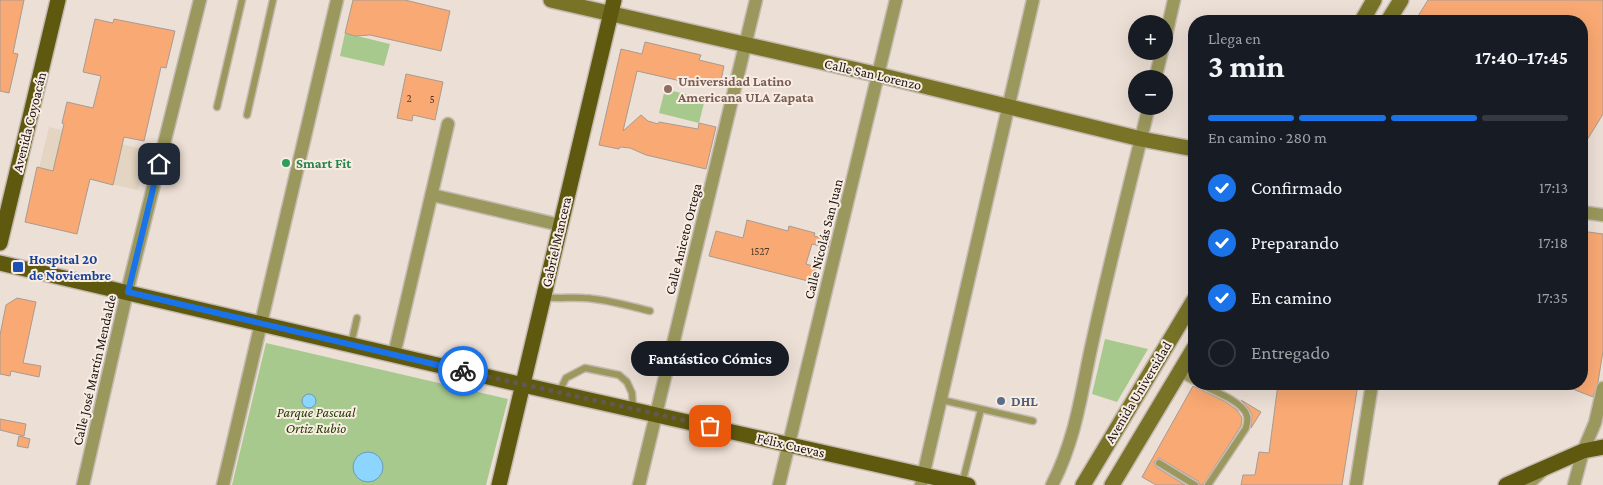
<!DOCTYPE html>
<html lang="es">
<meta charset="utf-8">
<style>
body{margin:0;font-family:"Crimson Pro",serif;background:#242831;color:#f1f3f6;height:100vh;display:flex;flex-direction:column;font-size:19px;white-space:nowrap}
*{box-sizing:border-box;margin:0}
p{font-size:16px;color:#9ea1a6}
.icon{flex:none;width:28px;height:28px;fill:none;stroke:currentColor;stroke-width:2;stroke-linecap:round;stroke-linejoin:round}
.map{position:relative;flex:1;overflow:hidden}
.drawer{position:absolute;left:1188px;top:15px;width:400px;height:375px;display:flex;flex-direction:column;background:#171b24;border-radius:20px;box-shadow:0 5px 20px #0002}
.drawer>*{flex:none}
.fabs{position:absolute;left:1128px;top:15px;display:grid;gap:10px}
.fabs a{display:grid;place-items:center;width:45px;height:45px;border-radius:50%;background:#171b24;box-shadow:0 5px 20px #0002;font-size:25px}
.pin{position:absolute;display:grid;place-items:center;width:42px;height:42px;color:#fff;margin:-21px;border-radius:10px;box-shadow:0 2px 8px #0006}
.courier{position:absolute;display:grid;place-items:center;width:50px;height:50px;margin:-25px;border:4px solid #1a73e8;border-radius:50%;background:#fff;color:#222;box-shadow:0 1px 6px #0007}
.bubble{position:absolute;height:35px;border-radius:18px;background:#171b24;box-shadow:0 5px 20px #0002;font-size:16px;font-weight:700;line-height:35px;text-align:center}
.head em{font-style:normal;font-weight:700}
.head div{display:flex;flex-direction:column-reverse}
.head{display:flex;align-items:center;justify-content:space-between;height:85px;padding:0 20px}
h1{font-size:32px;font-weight:700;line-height:38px}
.bar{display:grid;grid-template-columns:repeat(4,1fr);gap:8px 5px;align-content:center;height:60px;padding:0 20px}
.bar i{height:6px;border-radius:4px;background:#363941}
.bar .selected{background:#1a73e8}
.bar p{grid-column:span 4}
ol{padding:0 20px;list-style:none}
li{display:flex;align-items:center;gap:15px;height:55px}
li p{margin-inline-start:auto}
li .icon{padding:5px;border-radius:50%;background:#1a73e8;color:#fff;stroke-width:4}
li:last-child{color:#9ea1a6}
li i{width:28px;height:28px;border:2px solid #363941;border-radius:50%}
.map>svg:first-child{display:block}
</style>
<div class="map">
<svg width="1603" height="485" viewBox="0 0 1603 485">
<rect width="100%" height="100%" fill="#ecdfd5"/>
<path fill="#e4d5c2" d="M49,127l98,23 -9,40 -99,-22z"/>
<path fill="#a7c98e" d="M345,33l45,11 -6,22 -44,-10z
M665,89l40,10 -6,24 -40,-10z
M1105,339l43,10 -31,53 -25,-8z
M266,343l242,56 -22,86h-254z"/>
<path fill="#8bd5ff" stroke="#689ab7" d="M302 401a7 7 0 1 1 14 0a7 7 0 1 1-14 0Z
M353 467a15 15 0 1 1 30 0a15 15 0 1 1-30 0Z"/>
<path fill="#f9a973" stroke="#a89b93" d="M0,0h24l-11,53 5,1 -9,39 -9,-2z
M353,0h52l45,11 -9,40 -71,-16 -15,1 -10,-3z
M1428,0h175v114l-22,36v-129h-166z
M95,19l18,4 1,-4 61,12 -9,37 -5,-1 -17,74 -20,-4 -11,48 -23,-6 -13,55 -52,-12 12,-55 16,4 11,-47 -2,-1 5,-21 26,6 8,-32 -18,-4z
M645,42l56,13 -2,5 25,6 -4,19 -25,-6 -1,5 -57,-13 -14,60 18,-16 7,6 10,3 1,-2 39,7 1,-6 17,4 -10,42 -60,-14 -16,-7 -10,-1 -1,2 -20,-4 22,-96 21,5z
M406,74l37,8 -8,38 -22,-5 -1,6 -15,-3z
M747,220l41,11 1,-5 26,7 -1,3 16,4 -2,8 -16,-4 -6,20 10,3 -4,15 -103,-26 7,-25 27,7z
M1581,231l22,3v117l-5,31 -5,15 -33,-13h21z
M17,298l19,4 -13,61 18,3 -2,11 -28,-6 -1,5 -10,-2v-39l6,-30z
M1278,384h80l-16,101h-101l2,-10h12l4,-23 10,1z
M1193,386l31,15 13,9 5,8 -1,8 -38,59h-3l-2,-4 -39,-23 -5,4 2,5 29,18h-29l-14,-8z
M1241,400l20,12 -10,16 1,-14 -4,-6z
M0,419l26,5 -2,12 -24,-6z
M19,436l11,3 -2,9 -11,-2z"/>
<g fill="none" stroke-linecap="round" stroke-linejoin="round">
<defs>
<path id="lane" d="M217,107l25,-107
M247,115l26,-115
M545,297c13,2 26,0 39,1 22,1 45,8 66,13
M351,344l6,-26
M1180,374l14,7
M1199,384c13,6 45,18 48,32 1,4 0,8 -1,12l-38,57
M559,392l7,-14 19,-10 34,7 8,7 5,11 1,15
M942,400l91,21
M1159,463l36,22
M962,484l19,-75"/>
<path id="street" d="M1164,44l10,-44
M1155,79l7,-28
M432,195l128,30
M1581,212l22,3
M394,355l54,-231
M83,485l44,-193 73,-292
M223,485l114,-485
M639,485l117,-485
M779,485l117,-485
M921,485l112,-485
M1052,485c25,-49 29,-93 41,-146 17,-78 37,-155 56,-233
M1356,485l16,-101
M1527,485l15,-14
M1574,485l9,-34 12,-28 8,-35"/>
<path id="secondary" d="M551,0l328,75 262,64 53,10
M1362,21l12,-21
M1388,21l13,-21
M1083,485l111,-185
M1112,485l82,-137"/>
<path id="primary" d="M0,243l58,-243
M0,263l523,122 445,100
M499,485l115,-485
M1506,485l77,-34 20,-4"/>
</defs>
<use href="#lane" stroke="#c5bab1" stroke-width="9"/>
<use href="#street" stroke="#c5bab1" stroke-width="15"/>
<use href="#secondary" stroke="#c5bab1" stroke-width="18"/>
<use href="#primary" stroke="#c5bab1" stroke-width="18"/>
<use href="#lane" stroke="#9b985d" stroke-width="6"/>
<use href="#street" stroke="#9b985d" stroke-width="12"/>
<use href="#secondary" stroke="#787327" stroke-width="15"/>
<use href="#primary" stroke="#5e590e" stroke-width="15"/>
</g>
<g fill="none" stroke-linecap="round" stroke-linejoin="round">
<path stroke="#615a54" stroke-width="5" stroke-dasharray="0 9" d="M463,371l247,55"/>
<path stroke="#1a73e8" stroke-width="6" d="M159,164l-31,128 335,79"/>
</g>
<circle fill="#8d6e63" stroke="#f9ece3" stroke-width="2" cx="668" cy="89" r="5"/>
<circle fill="#2e9e5b" stroke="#f9ece3" stroke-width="2" cx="286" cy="163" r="5"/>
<rect fill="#1a4fb4" stroke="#f9ece3" stroke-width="2" x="12" y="261" width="12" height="12" rx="2.5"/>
<circle fill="#5c6f8a" stroke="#f9ece3" stroke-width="2" cx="1001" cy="401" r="5"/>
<g text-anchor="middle" stroke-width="4" stroke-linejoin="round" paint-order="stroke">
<g font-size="11" fill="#4f3827">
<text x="409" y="102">2</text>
<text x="432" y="103">5</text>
<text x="760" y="255">1527</text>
</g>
<g font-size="14" fill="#16120e" stroke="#f9ece3">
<text transform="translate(873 74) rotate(13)" y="5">Calle San Lorenzo</text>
<text transform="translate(29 122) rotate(-76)" y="5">Avenida Coyoacán</text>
<text transform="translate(683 239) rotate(-76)" y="5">Calle Aniceto Ortega</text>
<text transform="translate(823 239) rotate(-76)" y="5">Calle Nicolás San Juan</text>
<text transform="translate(556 242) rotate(-77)" y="5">Gabriel Mancera</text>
<text transform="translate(94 370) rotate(-77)" y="5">Calle José Martín Mendalde</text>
<text transform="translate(1138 392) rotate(-59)" y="5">Avenida Universidad</text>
<text transform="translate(791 445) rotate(13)" y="5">Félix Cuevas</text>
</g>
<g font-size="14" font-weight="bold" fill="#785e54" stroke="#f9ece3" text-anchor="start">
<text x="678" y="86">Universidad Latino<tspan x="678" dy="16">Americana ULA Zapata</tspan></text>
</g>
<g font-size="14" font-weight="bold" fill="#27864d" stroke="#f9ece3" text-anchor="start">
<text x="296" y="168">Smart Fit</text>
</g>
<g font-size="14" font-weight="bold" fill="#164399" stroke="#f9ece3" text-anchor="start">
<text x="29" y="264">Hospital 20<tspan x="29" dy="16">de Noviembre</tspan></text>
</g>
<g font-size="14" font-weight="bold" fill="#4e5e75" stroke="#f9ece3" text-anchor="start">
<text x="1011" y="406">DHL</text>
</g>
<g font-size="14" font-style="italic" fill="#223e02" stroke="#f9ece3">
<text x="316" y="417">Parque Pascual<tspan x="316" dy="16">Ortiz Rubio</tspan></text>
</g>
</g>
</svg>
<div class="fabs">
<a>+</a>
<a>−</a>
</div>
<div class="pin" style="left:710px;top:426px;background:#ea580c"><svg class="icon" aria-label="bag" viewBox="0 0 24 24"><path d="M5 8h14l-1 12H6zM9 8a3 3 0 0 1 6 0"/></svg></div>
<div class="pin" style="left:159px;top:164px;background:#1f2937"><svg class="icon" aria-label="home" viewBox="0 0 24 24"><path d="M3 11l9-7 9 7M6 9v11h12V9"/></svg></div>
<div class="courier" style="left:463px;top:371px"><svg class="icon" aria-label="bike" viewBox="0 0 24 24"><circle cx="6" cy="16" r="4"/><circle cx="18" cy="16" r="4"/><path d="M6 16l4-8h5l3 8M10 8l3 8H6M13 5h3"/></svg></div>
<div class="bubble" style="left:631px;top:341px;width:158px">Fantástico Cómics</div>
<section class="drawer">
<div class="head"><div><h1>3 min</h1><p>Llega en</p></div><em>17:40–17:45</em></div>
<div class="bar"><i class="selected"></i><i class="selected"></i><i class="selected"></i><i></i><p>En camino · 280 m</p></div>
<ol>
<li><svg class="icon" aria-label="check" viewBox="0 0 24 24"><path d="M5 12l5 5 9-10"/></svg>Confirmado<p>17:13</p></li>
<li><svg class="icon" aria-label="check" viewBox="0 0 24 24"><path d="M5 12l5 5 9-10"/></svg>Preparando<p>17:18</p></li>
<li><svg class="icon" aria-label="check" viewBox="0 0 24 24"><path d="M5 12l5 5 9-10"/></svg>En camino<p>17:35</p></li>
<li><i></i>Entregado</li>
</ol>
</section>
</div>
